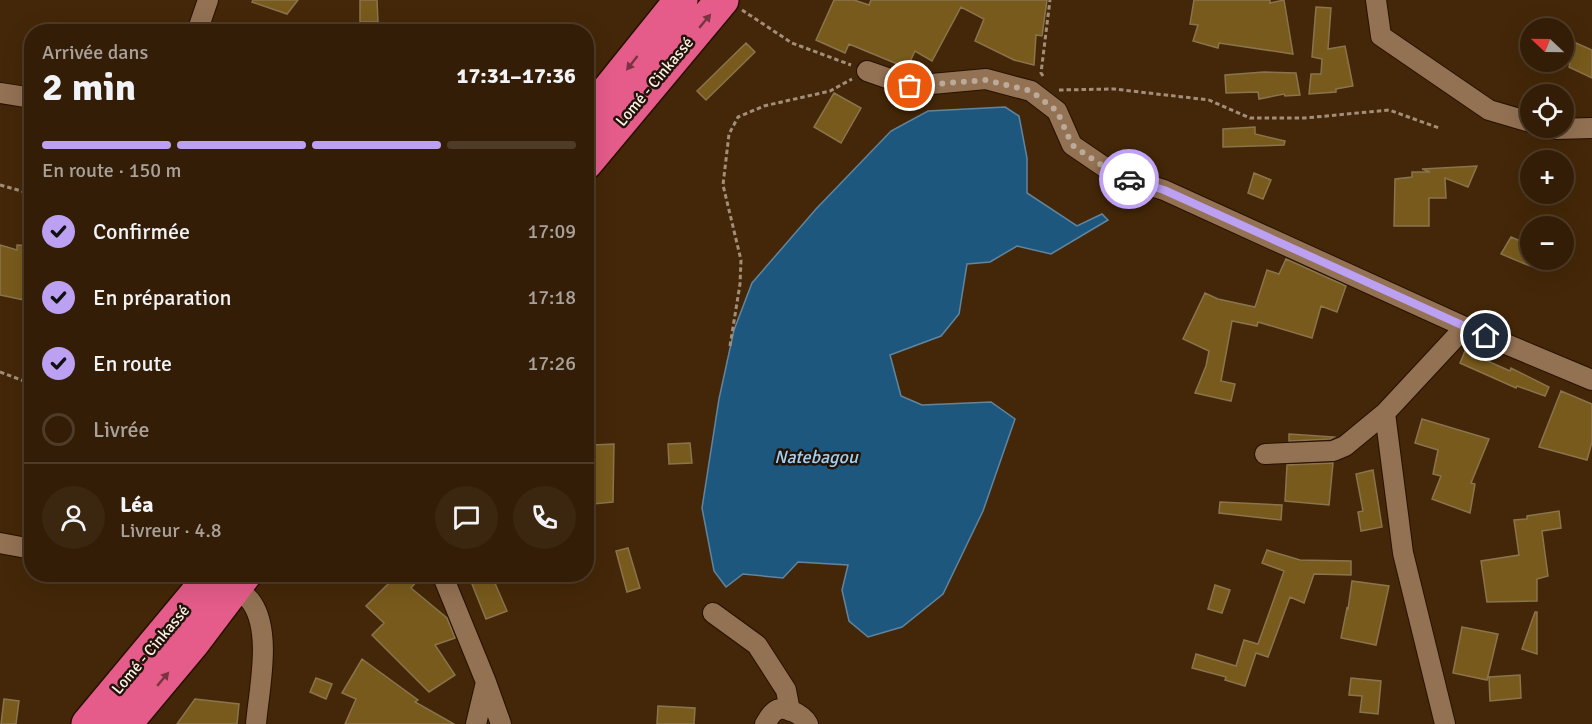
<!DOCTYPE html>
<html lang="fr">
<meta charset="utf-8">
<style>
body{margin:0;font-family:Signika,sans-serif;background:#3b2610;color:#f1f3f6;height:100vh;display:flex;flex-direction:column;font-size:22px;white-space:nowrap}
*{box-sizing:border-box;margin:0}
p{font-size:20px;color:#a9a29b}
.icon{flex:none;width:33px;height:33px;fill:none;stroke:currentColor;stroke-width:2;stroke-linecap:round;stroke-linejoin:round}
.map{position:relative;flex:1;overflow:hidden}
.details{position:absolute;left:24px;top:24px;width:570px;height:558px;display:flex;flex-direction:column;background:#331d06;border-radius:24px;box-shadow:0 6px 24px #0002,0 0 0 2px #4e3b28}
.details>*{flex:none}
.needle{width:39px;rotate:292deg}
.controls{position:absolute;left:1520px;top:18px;display:grid;gap:12px}
.controls a{display:grid;place-items:center;width:54px;height:54px;border-radius:50%;background:#331d06;box-shadow:0 6px 24px #0002,0 0 0 2px #4e3b28;font-size:30px}
.pin{position:absolute;display:grid;place-items:center;width:51px;height:51px;color:#fff;margin:-26px;border:3px solid #fff;border-radius:50%;box-shadow:0 2px 6px #0007}
.courier{position:absolute;display:grid;place-items:center;width:60px;height:60px;margin:-30px;border:4px solid #bca0f2;border-radius:50%;background:#fff;color:#222;box-shadow:0 2px 8px #0007}
.headline em{font-style:normal;font-weight:700}
.headline div{display:flex;flex-direction:column-reverse}
.headline{display:flex;align-items:center;justify-content:space-between;height:102px;padding:0 18px}
h1{font-size:39px;font-weight:700;line-height:45px}
.bar{display:grid;grid-template-columns:repeat(4,1fr);gap:9px 6px;align-content:center;height:72px;padding:0 18px}
.bar i{height:8px;border-radius:4px;background:#4e3b28}
.bar .active{background:#bca0f2}
.bar p{grid-column:span 4}
.line{display:flex;align-items:center;gap:15px;padding:0 18px;border-top:2px solid #4e3b28}
.line div{flex:1}
.round{display:grid;place-items:center;flex:none;width:63px;height:63px;border-radius:32px;background:#3b2610}
ol{padding:0 18px;list-style:none}
li{display:flex;align-items:center;gap:18px;height:66px}
li p{margin-inline-start:auto}
li .icon{padding:6px;border-radius:50%;background:#bca0f2;color:#111;stroke-width:4}
li:last-child{color:#a9a29b}
li i{width:33px;height:33px;border:3px solid #4e3b28;border-radius:50%}
.map>svg:first-child{display:block}
</style>
<div class="map">
<svg width="1592" height="724" viewBox="0 0 1592 724">
<rect width="100%" height="100%" fill="#442708"/>
<path fill="#1e577e" stroke="#61859e" stroke-width="1.5" d="M1005,107l14,9 8,42v35l50,33 25,-12 6,6 -57,34 -34,-8 -27,16 -23,2 -8,50 -18,22 -51,19 11,41 21,9 69,-3 24,17 -32,92 -40,83 -41,33 -34,10 -19,-16 -7,-31 6,-25 -50,-3 -15,16 -40,-4 -17,13 -12,-16 -12,-63 17,-109 15,-69 18,-47 64,-74 75,-78 37,-20z"/>
<path fill="#785a1c" stroke="#89744d" stroke-width="1.5" d="M253,0h45l-11,14 -35,-12z
M360,0h17l1,22h-18z
M834,0h20l15,5 2,-5h176l-5,36 -6,-1 -2,30 -20,-5 -39,-19 9,-22 -23,-12 -29,54 -17,-10 -8,17 -58,-24 -4,9 -29,-13z
M1194,0h76v3l14,-3 9,54 -74,-11 -1,5 -25,-7 5,-16 -8,-1z
M1316,7l15,1 -3,41 17,-3 8,40 -17,3v3l-27,2 2,-20h10l1,-15 -10,-2z
M1567,39l25,11v28l-23,-11 1,-3 -7,-2v-15z
M746,43l9,9 -49,48 -9,-9z
M1264,72l32,1 4,22 -15,1 -1,-2 -25,5 -1,-7 -32,1 -1,-18z
M834,93l27,15 -20,35 -27,-16z
M1255,127v7l30,7 -1,4 -61,2v-18z
M1477,166l-9,21 -23,-9 1,20h-17v28h-35l1,-47 17,-2v-5h18l-8,-3z
M1254,173l17,7 -8,19 -15,-6z
M1511,237l19,8v21l-29,-12z
M0,245l17,5v-5l15,1v42l-3,13 -29,-6z
M1286,259l60,27 -9,26 -16,-6 -9,32 -54,-16 -1,4 -25,-5 -11,60 14,3 -4,17 -36,-8 11,-27 3,-15 -26,-12 22,-46 13,6 37,8 12,-37 12,4z
M1465,351l45,20 1,-3 38,19 -4,9 -28,-10 -1,2 -56,-25z
M1561,391l31,13v38l-5,18 -48,-13z
M1422,419l67,20 -18,44 4,1 -5,29 -38,-14 9,-23 -8,-2 5,-24 -23,-7z
M1289,434l45,3 -4,2 -41,2z
M690,443l2,20 -23,1 -1,-20z
M614,444l-1,58 -20,2 -1,-59z
M1333,463l-4,42 -44,-4 2,-36z
M1373,470l9,57 -21,4 -3,-19 5,-1 -7,-37z
M1220,502l62,3 -1,15 -62,-7z
M1559,511l2,17 -19,3 6,45 -11,3v22l-50,1 -6,-41 38,-6 -5,-35 13,-1v-3z
M628,548l12,40 -13,4 -11,-41z
M1267,550l33,10 51,1v14l-37,-1 -10,29 -14,-6 -22,60 -12,-4 -11,33 -20,-6 1,-3 -34,-9 4,-14 40,12 8,-26 14,4 26,-73 -22,-8z
M377,574h46l-12,14 36,30 8,20 -20,7 20,30 -26,17 -57,-57 12,-12 -18,-17 22,-22z
M468,574h23l16,37 -21,8z
M1352,581l37,5 -13,59 -35,-7 6,-30 1,1z
M1215,585l15,5 -8,23 -14,-4z
M1535,612h2v42l-15,-5z
M1462,627l36,7 -11,46 -34,-7z
M362,659l56,41 -3,2 39,22h-109l11,-25 -14,-6z
M1520,675l1,23 -31,3 -1,-24z
M316,678l16,6 -6,15 -16,-7z
M1351,678l30,3 -3,33 -18,-2 2,-16 -13,-1z
M4,699l15,2 -3,23h-15z
M195,699l44,5 -2,20h-60z
M658,706l37,2 -1,16h-37z"/>
<g fill="none" stroke-linecap="round" stroke-linejoin="round">
<defs>
<path id="street" d="M1376,0l5,36 108,74 41,12
M197,32l11,-32
M867,71l43,15 76,-7 45,12 26,20 15,34 44,30 48,15 301,137 127,53
M0,93l32,5
M1550,128l6,1 36,-1
M1385,413l18,140 42,171
M1265,454l68,-3 12,-5 40,-33 80,-86
M0,543l32,6
M442,574l44,108 15,42
M235,586c5,5 13,11 17,17 20,30 7,86 4,121
M713,613l44,32 29,45 4,21
M476,724l10,-42
M765,724c3,-4 5,-9 9,-12 9,-9 29,3 34,12"/>
<path id="highway" d="M586,118l95,-118
M586,163l136,-163
M88,724l125,-150
M125,724l67,-80 53,-70"/>
</defs>
<use href="#street" stroke="#261100" stroke-width="22"/>
<use href="#highway" stroke="#261100" stroke-width="36"/>
<path stroke="#a38e7b" stroke-width="3" stroke-dasharray="4.5 3" stroke-linecap="butt" d="M742,10l50,33 59,22
M1043,76l-2,-3 9,-73
M1059,90l55,-1 95,11 41,18h55l84,-8 50,18
M0,185l32,9
M730,346l10,-62 1,-24 -18,-75 6,-51 9,-17 26,-11 66,-15 22,-12
M0,372l32,12"/>
<use href="#street" stroke="#937153" stroke-width="20"/>
<use href="#highway" stroke="#e55c8a" stroke-width="33"/>
</g>
<defs><path id="oneway-solid" d="M-6-.8H1V-3.2L6.5 0L1 3.2V.8H-6Z" transform="scale(1.5)"/></defs>
<g fill="#793442">
<use href="#oneway-solid" transform="translate(705 21) rotate(-50)"/>
<use href="#oneway-solid" transform="translate(632 63) rotate(128)"/>
<use href="#oneway-solid" transform="translate(163 679) rotate(-50)"/>
</g>
<g fill="none" stroke-linecap="round" stroke-linejoin="round">
<path stroke="#bcaa99" stroke-width="6" stroke-dasharray="0 10.8" d="M910,86l76,-6 45,11 26,20 15,34 44,30 13,4"/>
<path stroke="#bca0f2" stroke-width="8" d="M1129,179l35,11 322,146"/>
</g>
<g text-anchor="middle" stroke-width="5" stroke-linejoin="round" paint-order="stroke">
<g font-size="16" fill="#fcf0e7" stroke="#211308">
<text transform="translate(654 81) rotate(-50)" y="6">Lomé - Cinkassé</text>
<text transform="translate(150 649) rotate(-50)" y="6">Lomé - Cinkassé</text>
</g>
<g font-size="18" font-style="italic" fill="#a2d0f4" stroke="#211308">
<text x="816" y="463">Natebagou</text>
</g>
</g>
</svg>
<div class="controls">
<a><svg class="needle" viewBox="-14 -14 28 28"><path d="M0-13l5 13h-10z" fill="#e53935"/><path d="M0 13l5-13h-10z" fill="#a9a29b"/></svg></a>
<a><svg class="icon" aria-label="locate" viewBox="0 0 24 24"><circle cx="12" cy="12" r="6"/><path d="M12 2v4M12 18v4M2 12h4M18 12h4"/></svg></a>
<a>+</a>
<a>−</a>
</div>
<div class="pin" style="left:910px;top:86px;background:#ea580c"><svg class="icon" aria-label="bag" viewBox="0 0 24 24"><path d="M5 8h14l-1 12H6zM9 8a3 3 0 0 1 6 0"/></svg></div>
<div class="pin" style="left:1486px;top:336px;background:#1f2937"><svg class="icon" aria-label="home" viewBox="0 0 24 24"><path d="M3 11l9-7 9 7M6 9v11h12V9"/></svg></div>
<div class="courier" style="left:1129px;top:179px"><svg class="icon" aria-label="car" viewBox="0 0 24 24"><path d="M5 17H2v-5l4-1 3-4h7l3 4 3 1v5h-3M9 17h6M6 11h13"/><circle cx="7" cy="17" r="2"/><circle cx="17" cy="17" r="2"/></svg></div>
<section class="details">
<div class="headline"><div><h1>2 min</h1><p>Arrivée dans</p></div><em>17:31–17:36</em></div>
<div class="bar"><i class="active"></i><i class="active"></i><i class="active"></i><i></i><p>En route · 150 m</p></div>
<ol>
<li><svg class="icon" aria-label="check" viewBox="0 0 24 24"><path d="M5 12l5 5 9-10"/></svg>Confirmée<p>17:09</p></li>
<li><svg class="icon" aria-label="check" viewBox="0 0 24 24"><path d="M5 12l5 5 9-10"/></svg>En préparation<p>17:18</p></li>
<li><svg class="icon" aria-label="check" viewBox="0 0 24 24"><path d="M5 12l5 5 9-10"/></svg>En route<p>17:26</p></li>
<li><i></i>Livrée</li>
</ol>
<div class="line" style="height:108px"><a class="round"><svg class="icon" aria-label="person" viewBox="0 0 24 24"><circle cx="12" cy="8" r="4"/><path d="M4 21q1-7 8-7t8 7"/></svg></a><div><b>Léa</b><p>Livreur · 4.8</p></div><a class="round"><svg class="icon" aria-label="chat" viewBox="0 0 24 24"><path d="M4 5h16v11H9l-5 4z"/></svg></a><a class="round"><svg class="icon" aria-label="phone" viewBox="0 0 24 24"><path d="M5 4h4l2 5-3 2q2 4 5 5l2-3 5 2v4C11 20 4 13 5 4z"/></svg></a></div>
</section>
</div>
